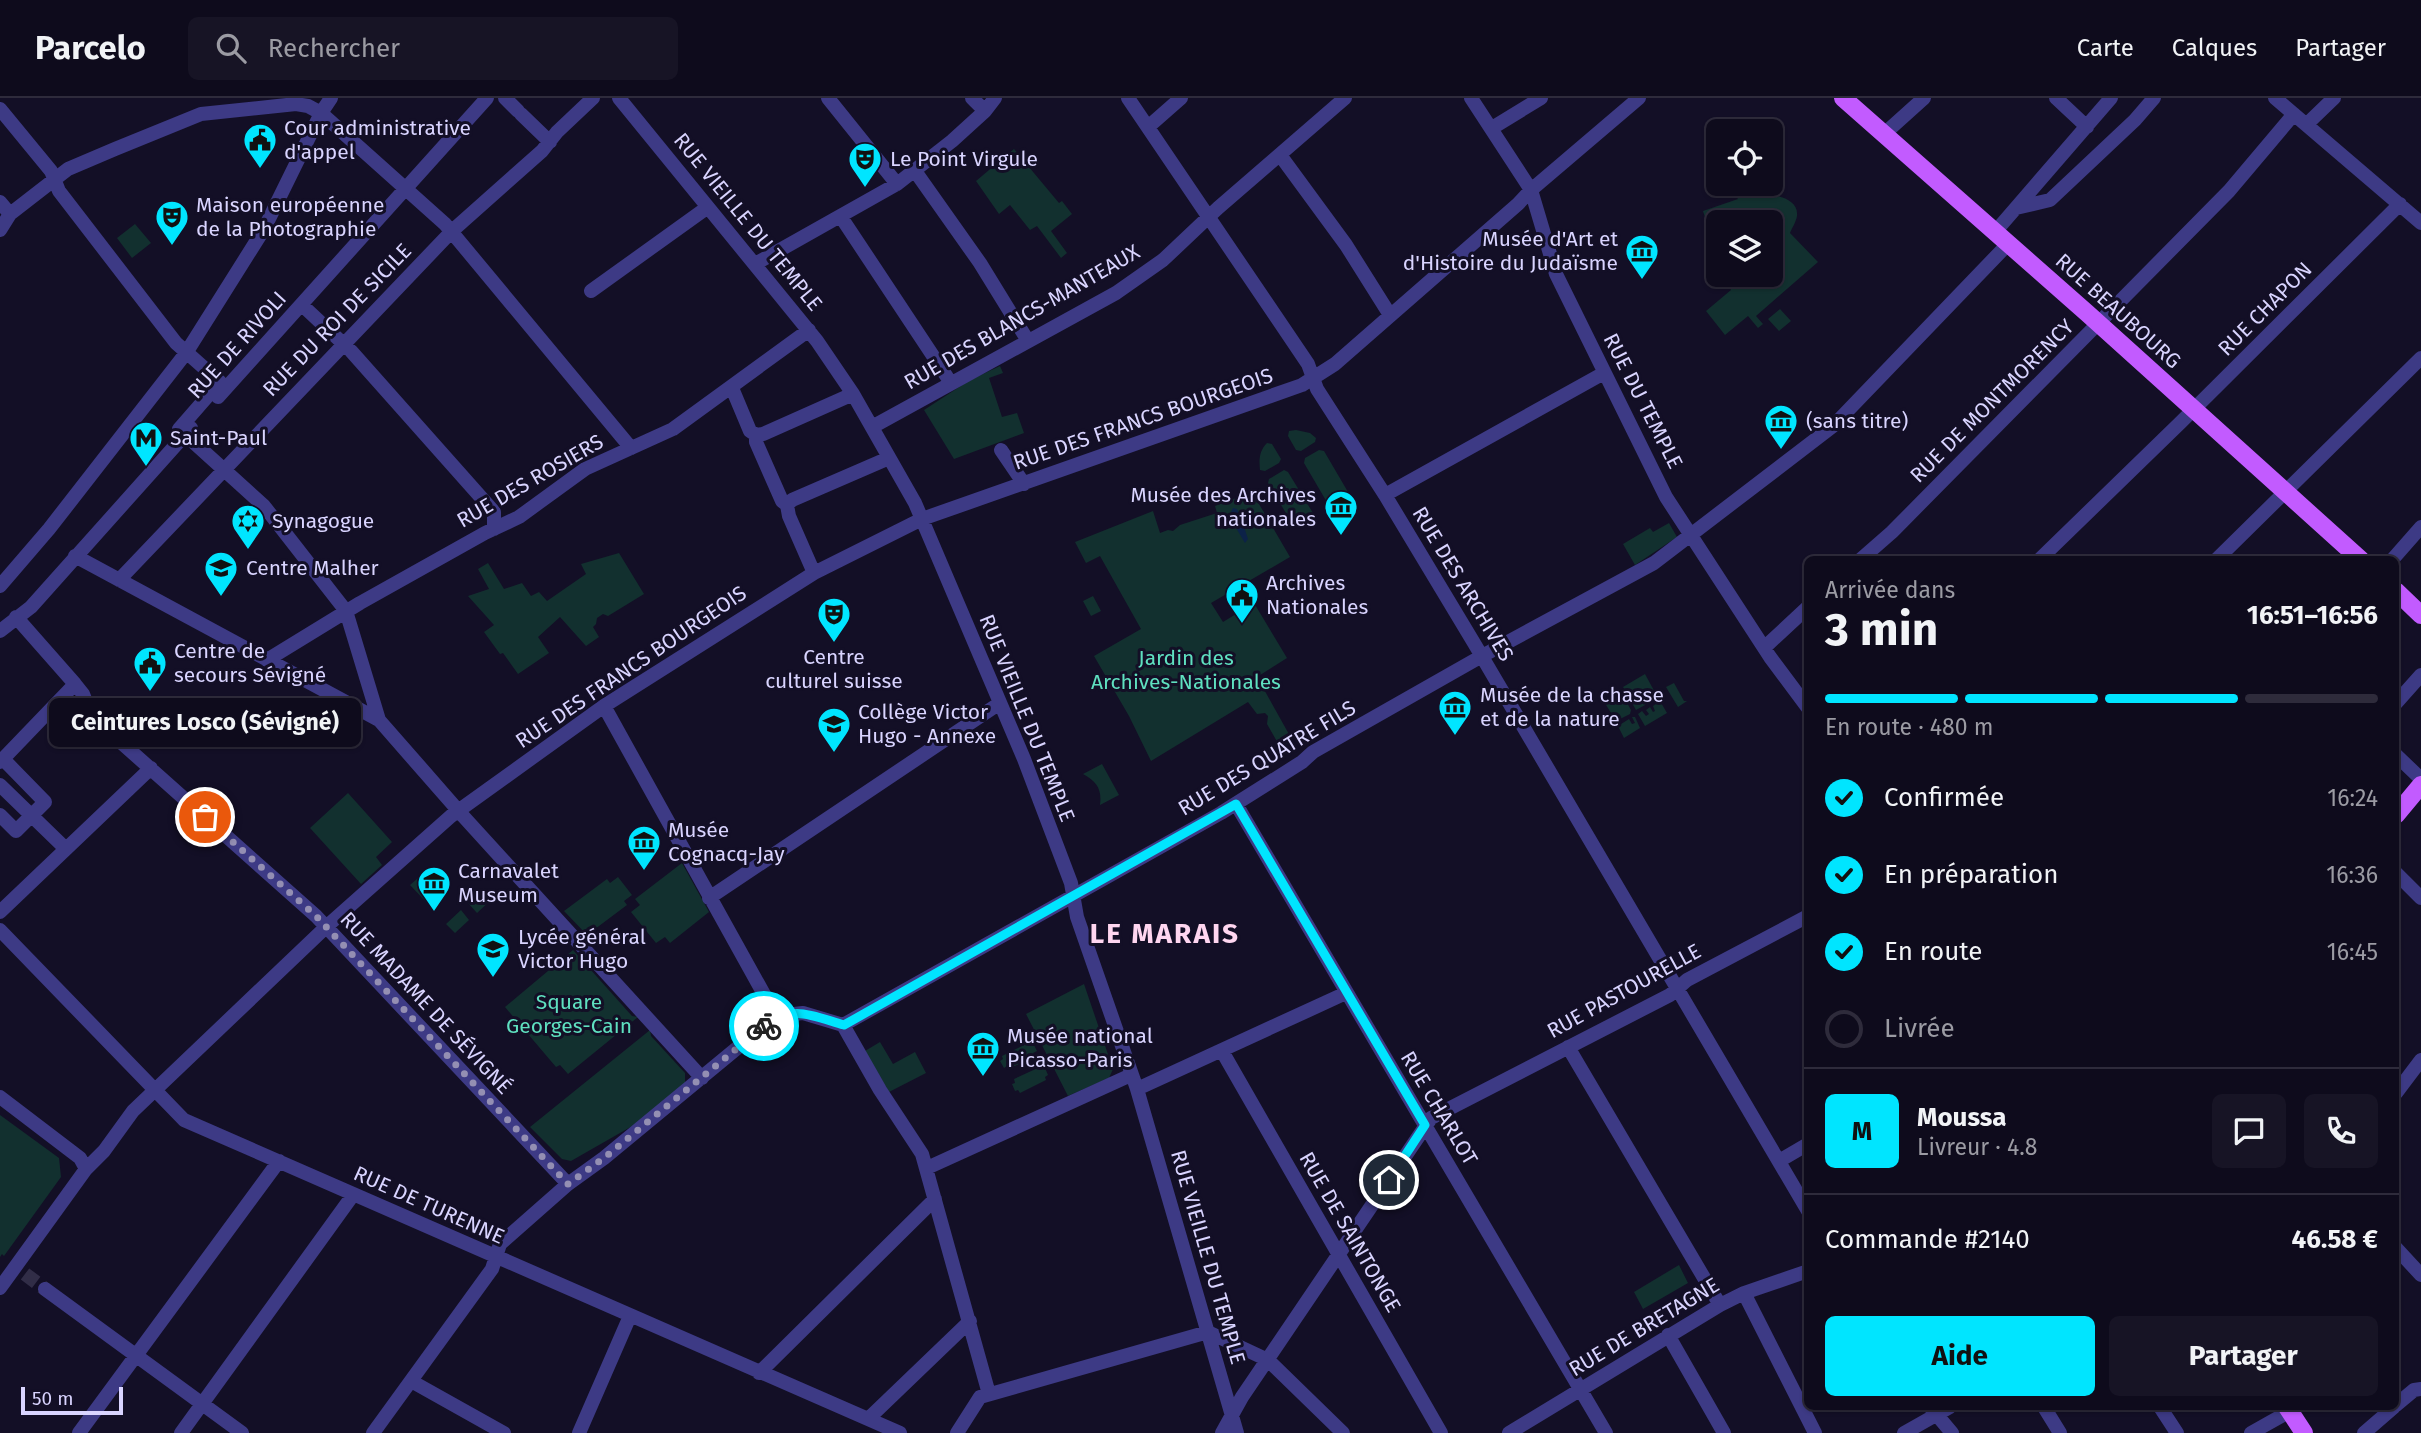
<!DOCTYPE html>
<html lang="fr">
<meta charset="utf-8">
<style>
body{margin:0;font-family:"Fira Sans",sans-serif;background:#171425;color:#f1f3f6;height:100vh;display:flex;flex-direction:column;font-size:26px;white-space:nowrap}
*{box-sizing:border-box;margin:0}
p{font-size:23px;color:#9b9ba3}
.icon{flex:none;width:38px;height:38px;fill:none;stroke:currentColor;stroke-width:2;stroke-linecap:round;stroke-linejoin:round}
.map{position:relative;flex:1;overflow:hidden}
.drawer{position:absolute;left:1804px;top:458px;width:595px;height:854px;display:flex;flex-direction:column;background:#0e0b1c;border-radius:10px;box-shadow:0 2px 5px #0004,0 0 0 2px #2e2b3b}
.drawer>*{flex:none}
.fabs{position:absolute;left:1706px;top:21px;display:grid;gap:14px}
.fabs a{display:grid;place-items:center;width:77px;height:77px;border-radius:10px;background:#0e0b1c;box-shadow:0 2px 5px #0004,0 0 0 2px #2e2b3b;font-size:35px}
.scale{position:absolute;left:21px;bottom:18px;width:102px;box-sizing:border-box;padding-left:7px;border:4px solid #d9d4ff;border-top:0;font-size:19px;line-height:24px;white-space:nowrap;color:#d9d4ff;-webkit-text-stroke:5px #130f26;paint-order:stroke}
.pin{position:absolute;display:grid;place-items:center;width:60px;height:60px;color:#fff;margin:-30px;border:4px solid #fff;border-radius:50%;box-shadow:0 2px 7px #0007}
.courier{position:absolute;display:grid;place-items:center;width:70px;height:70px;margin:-35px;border:5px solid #00e5ff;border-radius:50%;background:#fff;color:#222;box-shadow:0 2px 9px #0007}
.bubble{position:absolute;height:49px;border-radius:10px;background:#0e0b1c;box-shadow:0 2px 5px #0004,0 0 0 2px #2e2b3b;font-size:23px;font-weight:700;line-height:49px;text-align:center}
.overview em{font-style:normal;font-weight:700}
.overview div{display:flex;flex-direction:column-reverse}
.overview{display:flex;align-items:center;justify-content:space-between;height:119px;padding:0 21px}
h1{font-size:46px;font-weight:700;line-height:52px}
.bar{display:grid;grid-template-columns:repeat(4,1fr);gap:10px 7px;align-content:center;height:84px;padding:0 21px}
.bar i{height:9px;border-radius:5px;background:#2e2b3b}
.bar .active{background:#00e5ff}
.bar p{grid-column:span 4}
.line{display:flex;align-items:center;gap:18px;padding:0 21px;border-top:2px solid #2e2b3b}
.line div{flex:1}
.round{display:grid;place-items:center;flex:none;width:74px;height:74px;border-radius:10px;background:#171425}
ol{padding:0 21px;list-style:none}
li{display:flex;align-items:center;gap:21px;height:77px}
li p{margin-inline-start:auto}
li .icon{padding:7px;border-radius:50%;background:#00e5ff;color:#111;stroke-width:4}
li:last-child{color:#9b9ba3}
li i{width:38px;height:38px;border:4px solid #2e2b3b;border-radius:50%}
.cta{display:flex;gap:14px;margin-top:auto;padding:14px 21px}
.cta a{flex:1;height:80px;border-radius:10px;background:#00e5ff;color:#111;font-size:28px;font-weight:700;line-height:80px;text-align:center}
.cta a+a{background:#171425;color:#f1f3f6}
header{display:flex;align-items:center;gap:42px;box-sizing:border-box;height:98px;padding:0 35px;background:#0e0b1c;border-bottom:2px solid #2e2b3b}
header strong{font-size:33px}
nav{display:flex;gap:38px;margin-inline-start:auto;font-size:24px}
.search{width:490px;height:63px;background:#171425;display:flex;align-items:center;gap:18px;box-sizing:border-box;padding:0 24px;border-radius:10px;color:#9b9ba3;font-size:26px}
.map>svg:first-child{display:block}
</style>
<header>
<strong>Parcelo</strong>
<div class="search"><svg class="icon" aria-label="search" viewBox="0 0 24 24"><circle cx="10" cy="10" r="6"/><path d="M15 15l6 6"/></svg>Rechercher</div>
<nav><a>Carte</a><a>Calques</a><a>Partager</a></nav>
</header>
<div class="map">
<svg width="2421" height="1335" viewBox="0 0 2421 1335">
<rect width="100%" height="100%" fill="#130f26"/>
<path fill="#12302f" d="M1014,51l45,54 3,-2 10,13 -21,17 16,22 -6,5 -24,-32 -7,4 -20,-25 -11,9 -23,-33z
M1771,79l5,8 -17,7c13,3 40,5 38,24 -1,6 -5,12 -7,17l28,29 -62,54 7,8 -5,4 -10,-12 -23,19 -19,-24 25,-21 -7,-15h47v-53h-53v37l-15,-48 35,-12 -11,-15h44z
M135,126l16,19 -19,15 -15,-20z
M1780,211l11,12 -12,10 -11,-12z
M1000,268l3,7 -14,5 13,39 15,-4 7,20 -70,26 -30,-49 46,-30z
M1296,332l14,3 6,5 -1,4 -14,9 -5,-1 -8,-14 1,-5z
M1267,345l5,1 9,15 -2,4 -14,8 -5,-1c-1,-10 -1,-19 7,-27z
M1319,352l5,1 24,41 -1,5 -14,8 -5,-1 -24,-41 1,-5z
M1284,372l4,2 25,41 -1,4 -15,9 -4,-1 -25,-42 1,-4z
M1252,394l38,65 -79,46 12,19 31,-19 33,55 -30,19 38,68 -12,7 -16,-28 1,-8 -3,-3 -8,1 -9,-12 -97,59 -22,-45 -35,-60 47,-27 -41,-73 -14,7 -11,-21 78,-31 7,22 8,-3 5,1 7,-6 37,-12 -2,-7z
M1669,425l8,14 -42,28 -12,-21 27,-16 3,4z
M619,455l25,41 -36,22 -5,-2 -6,4 -1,6 -3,3 6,10 -13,9 -26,-29 -22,20 11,16 -31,21 -15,-21 -3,1 -16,-22 10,-7 -26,-29 21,-7 -11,-20 10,-6 16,26 18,-6 9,13 8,-4 8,9 39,-27 -5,-10z
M1093,498l8,15 -10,5 -8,-15z
M1645,576l13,24 -22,12 -13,-23z
M1674,585l10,18h3l-9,6 -12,-20z
M1616,594h5l10,18 -1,4 -14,7 -13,-21z
M1660,603l7,12 -22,13 -7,-12 4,-3 4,5 3,-2 -3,-4 4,-3 3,5 2,-1 -2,-5z
M1632,619h3l5,11 -16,10 -6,-12 11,-7 3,5 3,-1z
M1102,666l17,31 -19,10c2,-16 -3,-23 -17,-31z
M348,695l44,49 -16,15 6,8 -21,19 -51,-56z
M682,765l27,49 -39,31 -5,-6 -9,6 -25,-31 9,-7 -5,-6z
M425,774l7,11 11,8 -14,14 -19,-20z
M618,779l14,18 -8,6 3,4 -40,30 -23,-24 43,-32 3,4z
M483,791l9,10 -15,14 -9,-10z
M461,812l8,10 -14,13 -9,-9z
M573,852l59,66 6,1 -70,57 -8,-9 -4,2 -51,-60z
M1084,886l29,85 -4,9 -41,18 -42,-82z
M650,932l1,6 34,37v11l-51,41 -63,36 -9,-2 -32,-32z
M880,944l13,22 22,-12 11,21 -37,19 -24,-41z
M1028,945l2,3 4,-1 3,6 -4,2 2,4 -27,12 -1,-3 -3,2 -4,-7 3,-2 -1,-3z
M1040,969l1,3 4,-2 3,7 -3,2 1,3 -26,13 -2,-3 -3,1 -3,-7 3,-1 -1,-4z
M0,1017l59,43 2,19 -57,79 -2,-2 -2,3z
M1679,1167l9,18 -45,26 -9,-17z"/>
<path fill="#0c2248" d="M1233,410l4,1c4,7 8,21 11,30l-3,4 -16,-27z"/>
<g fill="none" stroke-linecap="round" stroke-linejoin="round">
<path stroke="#312d47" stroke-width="14" stroke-dasharray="14 7" stroke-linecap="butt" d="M25,1176l20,15"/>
<path stroke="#3d3a85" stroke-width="14" d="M505,0l13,13
M619,0l198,243 36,53 62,109 109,256 47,124 6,34 60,172 100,344
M828,0l69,86
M972,0l13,13
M1128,0l180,266 9,25 68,106 89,148 334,568
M1471,0l60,92 25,84 110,223 104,160 38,51
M2056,0l31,29
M2275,0l146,125
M0,11l51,62 8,20 117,152 44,39 -41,47 85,77 82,105 33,109 84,96 239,262
M521,16l29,28
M2307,26l27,-26
M1148,29l33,-29
M1492,30l49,-30
M1884,36l40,-36
M1280,57l66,90 44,70
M915,73l65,92 48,78
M0,104l10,12
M2016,110l34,-8 85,-80 19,-22
M841,119l110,166
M0,132l10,-16 58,-45 47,-20 86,-35 95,-10 12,2 13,7 124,111 186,224
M1995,134l116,-134
M755,166l142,-80 55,-43 33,-30 10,-13
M591,193l117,-84
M302,207l49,46 143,161v17
M732,290l18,43 6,4
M218,299l269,-299
M872,329l244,-134 47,-33 55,-52 127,-110
M756,337v7l26,59 5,4 2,11 25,57
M756,337l7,-1 90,-40
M1001,352l23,34
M1385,397l219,-122
M787,407l5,-5 97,-42
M75,458l304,164
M1860,462l32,-28 337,-341 65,-77
M2039,462l142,-138 219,-218
M2216,462l205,-202
M2392,462l29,-33
M119,482l333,-349 90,-80 15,-19 36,-34
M0,488l49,-57 137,-176 78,-124 57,-116 10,-15
M16,519l59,67 8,10 6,15 26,28 201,179 252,268
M0,533l31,-24 160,-179
M1765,549l43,-40
M267,562l93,-57 125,-70 34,-16 66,-48 88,-40 136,-99
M2396,605l25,-28
M604,608l172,310
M2396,657l25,24
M0,664l75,-78
M0,687l66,64
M1236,706l370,629
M0,717l16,16 29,-29 -38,-39
M2396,775l25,25
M709,800l291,-195
M0,814l151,-144
M0,832l184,190 716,313
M843,927l378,-212 81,-51 11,-10 169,-96 172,-93 179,-137 175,-182
M843,927l37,65 42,64 67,240
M1568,949l152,258
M1222,953l219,382
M1137,991l209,-96
M2396,995l25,-33
M0,999l80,61 6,11
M1779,1063l29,-17
M927,1070l204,-93
M2396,1150l25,27
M0,1190l86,-119 18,-18 29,-40 193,-184 125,-111 153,-110 210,-133 108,-54 380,-134 33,-21 183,-160 13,-14 108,-92
M45,1191l197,144
M1744,1195l71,140
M1668,1237l56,98
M759,1275l176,-174
M411,1283l93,52
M2396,1307l18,-15 7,-1
M2044,1309l16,26
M2160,1309l17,26
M1931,1310l21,25
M868,1321l102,-98
M79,1335l200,-272
M181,1335l172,-238
M373,1335l119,-164 8,-25 68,-60 36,-26 172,-142 27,-3 40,12
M579,1335l51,-117
M957,1335l23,-36 228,-65 60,28 75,73
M1222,1335l20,-36 189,-279 239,-123 17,-15 121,-64
M1509,1335l211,-128 24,-12 64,-22
M1904,1335l46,-26
M2251,1335l39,-22
M2364,1335l30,-26"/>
<path stroke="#c25bff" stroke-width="18" d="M1843,0l244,215 274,247
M2396,493l25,24
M2396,717l25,-30
M2287,1309l17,26"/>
</g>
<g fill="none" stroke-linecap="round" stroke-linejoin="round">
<path stroke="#948fb3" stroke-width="7" stroke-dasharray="0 12.6" d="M205,719l111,99 252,268 36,-26 160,-132"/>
<path stroke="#00e5ff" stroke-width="9" d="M764,928c27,-22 49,-10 80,-1l392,-221 189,321 -36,55"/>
</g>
<defs>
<symbol id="civic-pin" viewBox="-11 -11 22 30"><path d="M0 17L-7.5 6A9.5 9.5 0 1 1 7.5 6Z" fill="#00e5ff" stroke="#130f26"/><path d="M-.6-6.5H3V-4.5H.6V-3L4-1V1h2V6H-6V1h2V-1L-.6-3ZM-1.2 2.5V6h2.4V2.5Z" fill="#111"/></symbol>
<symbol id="theatre-pin" viewBox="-11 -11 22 30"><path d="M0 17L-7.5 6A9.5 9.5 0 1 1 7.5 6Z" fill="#00e5ff" stroke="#130f26"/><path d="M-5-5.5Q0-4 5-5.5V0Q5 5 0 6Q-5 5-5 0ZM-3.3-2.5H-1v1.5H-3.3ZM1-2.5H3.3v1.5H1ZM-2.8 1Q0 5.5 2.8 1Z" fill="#111"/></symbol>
<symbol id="museum-pin" viewBox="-11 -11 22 30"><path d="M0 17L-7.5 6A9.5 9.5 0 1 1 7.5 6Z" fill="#00e5ff" stroke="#130f26"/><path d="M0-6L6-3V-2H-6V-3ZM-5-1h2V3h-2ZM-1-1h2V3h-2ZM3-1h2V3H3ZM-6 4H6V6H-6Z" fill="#111"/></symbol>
<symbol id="metro-pin" viewBox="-11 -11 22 30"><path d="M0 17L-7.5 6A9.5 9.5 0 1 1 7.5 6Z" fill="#00e5ff" stroke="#130f26"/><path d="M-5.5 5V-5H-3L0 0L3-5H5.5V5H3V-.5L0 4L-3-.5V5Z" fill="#111"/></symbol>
<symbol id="synagogue-pin" viewBox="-11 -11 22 30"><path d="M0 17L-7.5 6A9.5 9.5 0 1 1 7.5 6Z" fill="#00e5ff" stroke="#130f26"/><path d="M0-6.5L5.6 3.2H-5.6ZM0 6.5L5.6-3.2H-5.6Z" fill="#111"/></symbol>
<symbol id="university-pin" viewBox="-11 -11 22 30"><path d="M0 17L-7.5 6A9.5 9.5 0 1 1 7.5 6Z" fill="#00e5ff" stroke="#130f26"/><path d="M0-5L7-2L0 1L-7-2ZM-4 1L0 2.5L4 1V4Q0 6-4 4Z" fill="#111"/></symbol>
<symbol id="school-pin" viewBox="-11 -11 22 30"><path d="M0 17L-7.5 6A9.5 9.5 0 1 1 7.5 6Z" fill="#00e5ff" stroke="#130f26"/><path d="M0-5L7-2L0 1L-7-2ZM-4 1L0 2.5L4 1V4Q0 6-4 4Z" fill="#111"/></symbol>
</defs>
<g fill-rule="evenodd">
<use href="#civic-pin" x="241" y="23" width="38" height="52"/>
<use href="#theatre-pin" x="846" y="42" width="38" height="52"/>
<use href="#theatre-pin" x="153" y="100" width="38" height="52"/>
<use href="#museum-pin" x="1623" y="134" width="38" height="52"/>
<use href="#museum-pin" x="1762" y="304" width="38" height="52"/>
<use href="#metro-pin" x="127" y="321" width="38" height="52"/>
<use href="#museum-pin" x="1322" y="390" width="38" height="52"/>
<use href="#synagogue-pin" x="229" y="404" width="38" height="52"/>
<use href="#university-pin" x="202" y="451" width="38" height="52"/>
<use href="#civic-pin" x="1223" y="478" width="38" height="52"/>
<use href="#theatre-pin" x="815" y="497" width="38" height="52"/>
<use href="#civic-pin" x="131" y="546" width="38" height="52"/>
<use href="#museum-pin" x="1436" y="590" width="38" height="52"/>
<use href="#school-pin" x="815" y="607" width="38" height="52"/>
<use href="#museum-pin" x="625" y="725" width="38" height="52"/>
<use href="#museum-pin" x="415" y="766" width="38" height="52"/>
<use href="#school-pin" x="474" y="832" width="38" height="52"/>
<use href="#museum-pin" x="964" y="931" width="38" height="52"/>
</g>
<g text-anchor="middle" stroke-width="6" stroke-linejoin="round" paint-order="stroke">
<g font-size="21" fill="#d9d4ff" stroke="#130f26" text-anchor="start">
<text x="284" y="37">Cour administrative<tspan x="284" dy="24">d'appel</tspan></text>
<text x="890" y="68">Le Point Virgule</text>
<text x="196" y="114">Maison européenne<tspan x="196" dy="24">de la Photographie</tspan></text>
<text x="1618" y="148" text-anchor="end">Musée d'Art et<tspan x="1618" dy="24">d'Histoire du Judaïsme</tspan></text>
<text x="1806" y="330">(sans titre)</text>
<text x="170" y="347">Saint-Paul</text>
<text x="1316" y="404" text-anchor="end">Musée des Archives<tspan x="1316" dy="24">nationales</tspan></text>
<text x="272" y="430">Synagogue</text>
<text x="246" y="477">Centre Malher</text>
<text x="1266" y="492">Archives<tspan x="1266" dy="24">Nationales</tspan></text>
<text x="174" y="560">Centre de<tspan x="174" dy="24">secours Sévigné</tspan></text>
<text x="834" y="566" text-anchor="middle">Centre<tspan x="834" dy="24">culturel suisse</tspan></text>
<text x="1480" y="604">Musée de la chasse<tspan x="1480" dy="24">et de la nature</tspan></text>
<text x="858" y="621">Collège Victor<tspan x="858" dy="24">Hugo - Annexe</tspan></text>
<text x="668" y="739">Musée<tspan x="668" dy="24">Cognacq-Jay</tspan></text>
<text x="458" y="780">Carnavalet<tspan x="458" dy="24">Museum</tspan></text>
<text x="518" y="846">Lycée général<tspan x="518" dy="24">Victor Hugo</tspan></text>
<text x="1007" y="945">Musée national<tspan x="1007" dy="24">Picasso-Paris</tspan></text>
</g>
<g font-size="21" fill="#d9d4ff" stroke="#130f26">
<text transform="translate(748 124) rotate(51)" y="7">RUE VIEILLE DU TEMPLE</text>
<text transform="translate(2265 211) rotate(-45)" y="7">RUE CHAPON</text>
<text transform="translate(2118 213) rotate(42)" y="7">RUE BEAUBOURG</text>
<text transform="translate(1022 219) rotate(-30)" y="7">RUE DES BLANCS-MANTEAUX</text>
<text transform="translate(337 222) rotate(-46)" y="7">RUE DU ROI DE SICILE</text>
<text transform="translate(237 247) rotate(-48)" y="7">RUE DE RIVOLI</text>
<text transform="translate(1643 303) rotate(63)" y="7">RUE DU TEMPLE</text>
<text transform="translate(1992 303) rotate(-45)" y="7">RUE DE MONTMORENCY</text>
<text transform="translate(1143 321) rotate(-19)" y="7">RUE DES FRANCS BOURGEOIS</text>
<text transform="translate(530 383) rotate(-30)" y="7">RUE DES ROSIERS</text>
<text transform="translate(1463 486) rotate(59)" y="7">RUE DES ARCHIVES</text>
<text transform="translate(631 569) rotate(-34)" y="7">RUE DES FRANCS BOURGEOIS</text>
<text transform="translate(1027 620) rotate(68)" y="7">RUE VIEILLE DU TEMPLE</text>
<text transform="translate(1267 660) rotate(-31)" y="7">RUE DES QUATRE FILS</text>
<text transform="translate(1624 893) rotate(-29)" y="7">RUE PASTOURELLE</text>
<text transform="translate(426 905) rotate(47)" y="7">RUE MADAME DE SÉVIGNÉ</text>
<text transform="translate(1439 1010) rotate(59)" y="7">RUE CHARLOT</text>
<text transform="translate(429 1107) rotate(24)" y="7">RUE DE TURENNE</text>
<text transform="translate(1350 1134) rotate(60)" y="7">RUE DE SAINTONGE</text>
<text transform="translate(1208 1159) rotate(74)" y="7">RUE VIEILLE DU TEMPLE</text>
<text transform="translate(1644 1229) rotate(-31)" y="7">RUE DE BRETAGNE</text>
</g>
<g font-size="21" fill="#5fe0c0" stroke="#130f26">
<text x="1186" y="567">Jardin des<tspan x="1186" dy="24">Archives-Nationales</tspan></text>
<text x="569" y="911">Square<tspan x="569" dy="24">Georges-Cain</tspan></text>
</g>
<g font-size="28" font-weight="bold" letter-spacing="2" fill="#ffd6f0" stroke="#130f26">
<text x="1165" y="845">LE MARAIS</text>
</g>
</g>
</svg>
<div class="fabs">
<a><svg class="icon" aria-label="locate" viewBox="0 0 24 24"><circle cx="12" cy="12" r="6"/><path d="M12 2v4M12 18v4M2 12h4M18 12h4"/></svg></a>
<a><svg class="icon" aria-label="layers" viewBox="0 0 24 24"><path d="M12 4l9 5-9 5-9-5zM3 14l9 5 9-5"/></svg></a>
</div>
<div class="scale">50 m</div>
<div class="pin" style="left:205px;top:719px;background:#ea580c"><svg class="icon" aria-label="bag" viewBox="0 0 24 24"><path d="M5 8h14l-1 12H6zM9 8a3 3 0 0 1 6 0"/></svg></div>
<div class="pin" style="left:1389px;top:1082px;background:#1f2937"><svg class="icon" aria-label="home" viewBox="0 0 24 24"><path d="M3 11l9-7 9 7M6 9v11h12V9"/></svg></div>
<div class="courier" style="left:764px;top:928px"><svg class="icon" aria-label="bike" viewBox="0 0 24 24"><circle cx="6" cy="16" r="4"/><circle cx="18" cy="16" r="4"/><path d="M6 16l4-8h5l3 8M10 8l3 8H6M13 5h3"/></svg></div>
<div class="bubble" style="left:49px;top:600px;width:312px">Ceintures Losco (Sévigné)</div>
<section class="drawer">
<div class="overview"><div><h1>3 min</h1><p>Arrivée dans</p></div><em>16:51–16:56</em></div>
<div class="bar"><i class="active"></i><i class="active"></i><i class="active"></i><i></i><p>En route · 480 m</p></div>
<ol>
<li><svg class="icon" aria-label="check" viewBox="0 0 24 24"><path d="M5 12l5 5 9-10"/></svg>Confirmée<p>16:24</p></li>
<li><svg class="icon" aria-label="check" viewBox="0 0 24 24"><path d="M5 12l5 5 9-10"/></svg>En préparation<p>16:36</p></li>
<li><svg class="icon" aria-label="check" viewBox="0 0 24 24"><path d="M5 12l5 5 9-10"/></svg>En route<p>16:45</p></li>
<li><i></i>Livrée</li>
</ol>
<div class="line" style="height:126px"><b class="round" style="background:#00e5ff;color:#111">M</b><div><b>Moussa</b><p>Livreur · 4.8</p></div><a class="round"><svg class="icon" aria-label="chat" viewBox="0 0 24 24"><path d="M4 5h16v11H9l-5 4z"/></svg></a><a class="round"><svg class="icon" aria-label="phone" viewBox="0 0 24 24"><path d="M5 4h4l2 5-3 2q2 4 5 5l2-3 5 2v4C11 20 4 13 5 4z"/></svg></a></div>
<div class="line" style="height:91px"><div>Commande #2140</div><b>46.58 €</b></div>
<div class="cta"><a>Aide</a><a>Partager</a></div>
</section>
</div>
